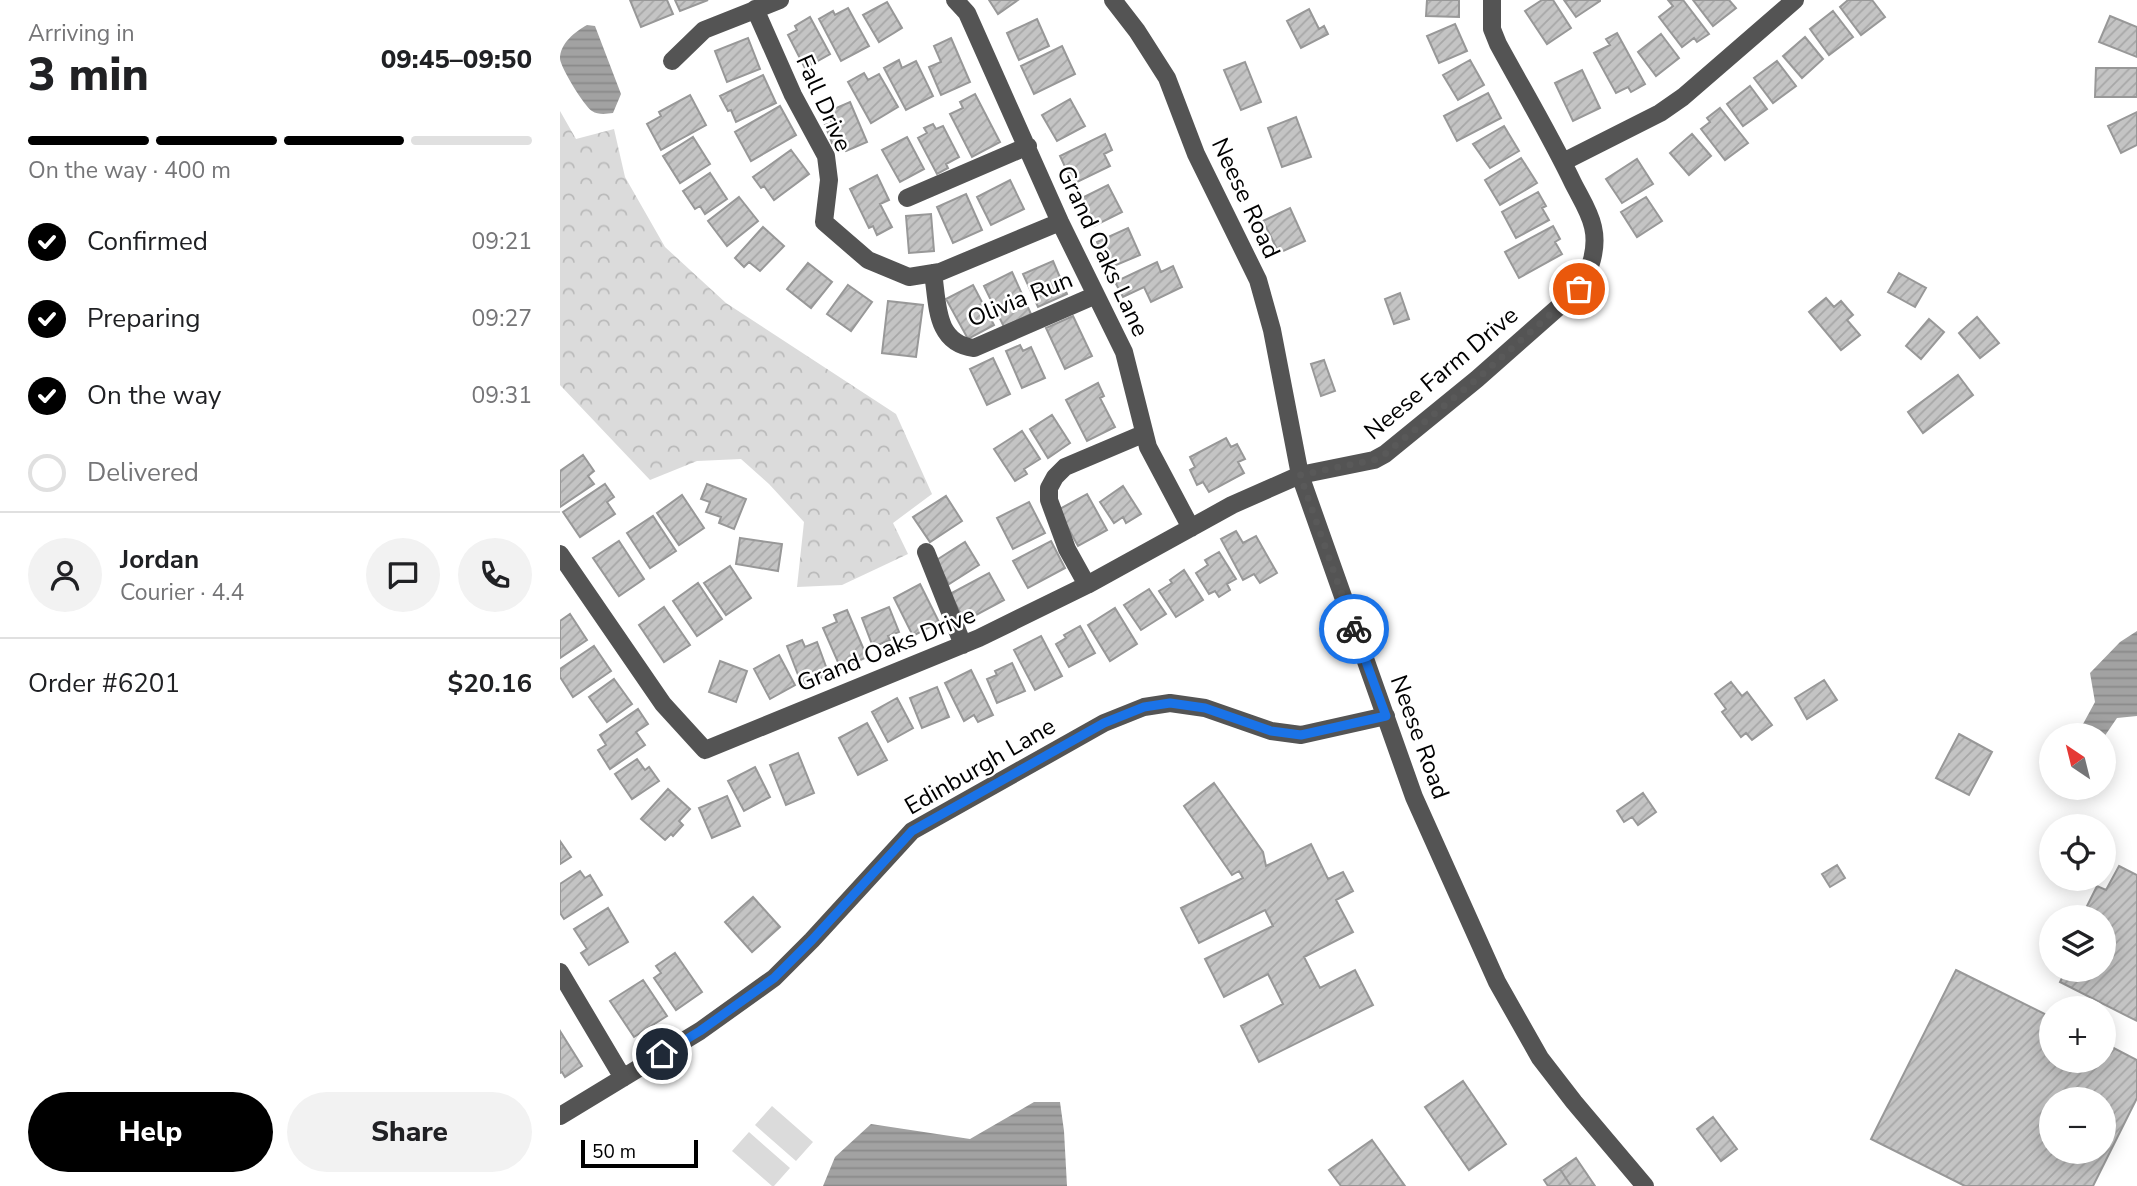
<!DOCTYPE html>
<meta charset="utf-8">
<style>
body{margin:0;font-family:"Nunito Sans",sans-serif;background:#f2f2f2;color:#202124;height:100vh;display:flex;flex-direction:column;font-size:26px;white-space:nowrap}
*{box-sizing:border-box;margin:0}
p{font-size:23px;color:#757577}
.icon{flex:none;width:38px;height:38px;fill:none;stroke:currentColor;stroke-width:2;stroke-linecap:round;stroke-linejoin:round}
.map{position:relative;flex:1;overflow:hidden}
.drawer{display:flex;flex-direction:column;background:#fff;width:560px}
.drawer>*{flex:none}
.needle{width:46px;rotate:325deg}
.fabs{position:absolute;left:1479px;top:723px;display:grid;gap:14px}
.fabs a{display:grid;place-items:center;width:77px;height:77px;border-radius:50%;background:#fff;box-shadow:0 4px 18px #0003;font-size:35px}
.scale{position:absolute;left:21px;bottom:18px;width:117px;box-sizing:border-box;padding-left:7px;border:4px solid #000;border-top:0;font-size:19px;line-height:24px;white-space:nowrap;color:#000;-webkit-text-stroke:5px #fff;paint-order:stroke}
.pin{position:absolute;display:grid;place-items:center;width:60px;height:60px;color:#fff;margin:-30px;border:4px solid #fff;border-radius:50%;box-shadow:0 2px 7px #0007}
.courier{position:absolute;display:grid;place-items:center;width:70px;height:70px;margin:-35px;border:5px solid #1a73e8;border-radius:50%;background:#fff;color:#222;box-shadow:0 2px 9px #0007}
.overview em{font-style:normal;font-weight:800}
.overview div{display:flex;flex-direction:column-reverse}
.overview{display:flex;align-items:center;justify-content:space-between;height:119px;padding:0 28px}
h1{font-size:46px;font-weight:800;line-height:52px}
.bar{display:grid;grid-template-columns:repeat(4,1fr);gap:10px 7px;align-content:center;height:84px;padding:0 28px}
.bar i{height:9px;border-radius:5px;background:#e0e0e0}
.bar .on{background:#000}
.bar p{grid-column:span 4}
.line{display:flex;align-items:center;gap:18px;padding:0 28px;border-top:2px solid #e0e0e0}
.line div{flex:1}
.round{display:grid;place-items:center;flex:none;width:74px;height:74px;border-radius:37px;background:#f2f2f2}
ol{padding:0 28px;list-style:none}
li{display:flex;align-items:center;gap:21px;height:77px}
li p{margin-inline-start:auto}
li .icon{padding:7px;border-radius:50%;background:#000;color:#fff;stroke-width:4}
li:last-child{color:#757577}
li i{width:38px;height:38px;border:4px solid #e0e0e0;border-radius:50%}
.button{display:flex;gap:14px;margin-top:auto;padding:14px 28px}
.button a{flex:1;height:80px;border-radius:42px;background:#000;color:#fff;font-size:28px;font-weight:800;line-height:80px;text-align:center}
.button a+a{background:#f2f2f2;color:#202124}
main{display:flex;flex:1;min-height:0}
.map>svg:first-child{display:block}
</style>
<main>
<section class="drawer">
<div class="overview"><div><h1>3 min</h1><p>Arriving in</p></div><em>09:45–09:50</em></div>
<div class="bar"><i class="on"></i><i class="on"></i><i class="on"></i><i></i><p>On the way · 400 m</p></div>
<ol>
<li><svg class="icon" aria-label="check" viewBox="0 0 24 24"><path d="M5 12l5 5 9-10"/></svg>Confirmed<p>09:21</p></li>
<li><svg class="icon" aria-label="check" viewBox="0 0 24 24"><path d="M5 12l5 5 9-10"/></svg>Preparing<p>09:27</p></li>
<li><svg class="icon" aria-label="check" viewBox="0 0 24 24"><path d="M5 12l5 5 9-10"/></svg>On the way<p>09:31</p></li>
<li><i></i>Delivered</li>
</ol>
<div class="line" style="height:126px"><a class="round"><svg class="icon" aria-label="person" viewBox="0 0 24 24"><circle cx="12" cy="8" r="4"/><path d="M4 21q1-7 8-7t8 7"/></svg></a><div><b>Jordan</b><p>Courier · 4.4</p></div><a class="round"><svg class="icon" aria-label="chat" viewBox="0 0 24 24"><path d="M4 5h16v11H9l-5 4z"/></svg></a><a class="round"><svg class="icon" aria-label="phone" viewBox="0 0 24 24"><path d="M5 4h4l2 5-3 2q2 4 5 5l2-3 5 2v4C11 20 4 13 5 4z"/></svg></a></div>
<div class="line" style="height:91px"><div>Order #6201</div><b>$20.16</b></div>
<div class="button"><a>Help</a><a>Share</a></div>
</section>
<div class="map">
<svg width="1577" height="1186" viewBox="0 0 1577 1186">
<defs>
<pattern id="forest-crowns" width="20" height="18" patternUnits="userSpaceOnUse" patternTransform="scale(1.75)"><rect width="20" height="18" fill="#dbdbdb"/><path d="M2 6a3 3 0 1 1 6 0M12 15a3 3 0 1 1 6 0" fill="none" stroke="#bababa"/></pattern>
<pattern id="water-rules" width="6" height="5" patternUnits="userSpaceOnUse" patternTransform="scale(1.75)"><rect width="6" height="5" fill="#a2a2a2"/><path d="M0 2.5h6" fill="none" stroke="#8a8a8a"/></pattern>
<pattern id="building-hatch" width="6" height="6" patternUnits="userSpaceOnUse" patternTransform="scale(1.75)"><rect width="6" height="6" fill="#c4c4c4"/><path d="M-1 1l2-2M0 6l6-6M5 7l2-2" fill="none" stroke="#a7a7a7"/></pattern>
</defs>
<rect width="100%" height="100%" fill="#fff"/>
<path fill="url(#forest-crowns)" d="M0,111l16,28 38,-10 11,48 40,70 61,56 170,111 36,80 -39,29 15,31 -66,31 -45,2 7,-65 -35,-38 -28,-25 -44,2 -47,19 -90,-95z"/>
<path fill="#dbdbdb" d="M212,1106l41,36 -17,19 -41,-36z
M189,1132l41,36 -16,18h-2l-40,-35z"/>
<path fill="url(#water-rules)" d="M27,25l8,1 26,68 -8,19c-7,1 -15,2 -21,-2 -8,-5 -31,-43 -32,-52 0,-16 15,-27 27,-34z
M1577,631v85l-20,2 -13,19v-2h-27l18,-33 -5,-29 30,-31z
M474,1102h26l4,29 3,55h-244l12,-29 36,-33 99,15z"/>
<path fill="url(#building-hatch)" stroke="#989898" stroke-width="2" fill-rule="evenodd" d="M70,0h37l6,14 -32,13z
M115,0h33l-28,11z
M429,0h29l-20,14z
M867,0h32v17l-33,-1z
M982,0h11l18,28 -24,16 -22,-33z
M1004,0h36v1l-24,16z
M1108,0h15l26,34 -12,8 -3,-4 -12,9 -23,-30 14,-11z
M1133,0h36l7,8 -23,18z
M1288,0h24l13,17 -24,18 -21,-28z
M327,2l15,26 -23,14 -16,-27z
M288,8l21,38 -28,15 -22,-42 14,-8 2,4z
M749,9l10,20 5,-3 4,8 -27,14 -14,-27z
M1273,11l20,26 -24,18 -19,-26z
M1550,16l27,11v30l-38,-15z
M250,17l20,37 -25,14 -17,-33 9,-5 -2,-4z
M477,19l12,27 -30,14 -12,-27z
M895,24l12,27 -28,12 -12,-27z
M1057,33l28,51 -14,8 -3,-5 -12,6 -22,-40 16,-8 -4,-6z
M1101,34l18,24 -23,18 -18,-24z
M1245,37l18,22 -21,19 -19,-22z
M188,38l12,31 -33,13 -12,-31z
M391,38l19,44 -29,13 -12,-28 12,-5 -7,-16z
M502,46l13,28 -41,20 -13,-28z
M339,60l3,8 14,-7 17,35 -27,14 -22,-42z
M910,60l14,25 -26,15 -15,-25z
M1217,61l19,25 -23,17 -19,-25z
M685,62l16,40 -20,8 -17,-40z
M1536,68h41v29h-42z
M1022,70l18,38 -27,13 -18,-38z
M304,73l4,7 11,-6 19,33 -27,16 -23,-41z
M203,75l13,28 -40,19 -5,-12 -3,1 -8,-15z
M1190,86l17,23 -24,17 -16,-22z
M928,93l13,25 -44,23 -13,-25z
M415,94l25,48 -28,15 -22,-43 13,-6 -3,-6z
M130,95l16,30 -45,25 -14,-26 14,-8 -2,-4z
M510,99l15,27 -28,15 -15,-26z
M290,102l17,40 -21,9 -7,-10 -7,2 -7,-18 7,-2 -5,-11z
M220,106l16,29 -45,26 -16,-29z
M1160,108l28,35 -23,17 -24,-31 9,-7 -3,-4z
M1577,112v33l-16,8 -13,-27z
M736,117l15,40 -29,10 -14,-39z
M373,124l3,5 7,-3 16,31 -13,7 2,4 -11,6 -19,-36 9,-5 -3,-5z
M944,126l15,25 -29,17 -17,-24z
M545,134l7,16 -8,4 6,12 -37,18 -13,-28z
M1132,134l19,22 -22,19 -19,-22z
M133,137l17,27 -30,19 -17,-27z
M347,137l17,32 -24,13 -18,-32z
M231,150l18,24 -35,26 -10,-14 -3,2 -8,-11z
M961,158l16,25 -37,22 -15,-25z
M1077,159l16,25 -31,19 -16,-24z
M150,173l17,26 -22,15 -5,-8 -5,3 -12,-18z
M317,175l12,25 -9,4 12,23 -15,8 -4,-9 -4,2 -19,-39z
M450,180l14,29 -33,16 -14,-28z
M548,185l14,27 -28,14 -14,-27z
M978,192l8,14 -4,2 7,12 -33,18 -14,-26z
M406,194l16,36 -29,13 -16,-36z
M179,197l19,24 -31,25 -19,-25z
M1086,197l16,24 -25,16 -16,-25z
M730,208l15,33 -26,12 -16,-32z
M371,214l3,37 -25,2 -3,-37z
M993,226l7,13 -5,3 7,12 -43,24 -14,-26z
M203,227l21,19 -24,25 -11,-9 -5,5 -9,-9z
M568,228l12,27 -31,13 -12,-26z
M493,261l14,33 -29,13 -15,-33z
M597,262l4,10 12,-6 9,21 -31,15 -7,-15 -21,10 -8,-15z
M248,263l24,19 -21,26 -24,-19z
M452,272l19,42 -27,13 -20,-41z
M1339,273l27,15 -11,19 -27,-15z
M288,285l24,17 -21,29 -24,-17z
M413,285l21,40 -26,14 -22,-40z
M840,293l9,26 -15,5 -9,-25z
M1266,298l8,9 7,-6 12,14 -6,5 13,15 -19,15 -32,-38z
M328,301l35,4 -7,52 -34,-4z
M513,316l19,40 -27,13 -19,-41z
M1417,317l22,26 -19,15 -21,-25z
M1369,319l15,13 -23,27 -15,-13z
M460,345l3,6 8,-4 14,31 -23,10 -16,-37z
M433,358l17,36 -23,11 -17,-36z
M764,360l11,31 -14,5 -10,-32z
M1398,375l15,20 -50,38 -15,-21z
M538,383l6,13 -4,2 15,29 -28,14 -21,-41z
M492,415l18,28 -22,15 -18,-29z
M462,431l18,28 -16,10 3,5 -12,7 -21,-32z
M666,438l5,9 6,-3 8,15 -7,3 6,11 -35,19 -6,-10 -6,3 -7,-15 5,-3 -5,-10z
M23,455l11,16 -6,5 6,8 -34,23v-36z
M45,484l9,13 -7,5 8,12 -35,23 -17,-25z
M147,484l39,15 -12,30 -15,-6 2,-6 -15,-5 4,-10 -9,-3z
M563,486l18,28 -15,9 -3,-6 -9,6 -14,-21z
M527,494l20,36 -29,16 -20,-36z
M122,495l22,33 -25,17 -22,-32z
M386,496l16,25 -32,21 -17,-25z
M469,502l16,31 -32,16 -16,-31z
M93,516l23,35 -26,17 -23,-35z
M676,531l7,12 13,-7 21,37 -17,10 -6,-9 -11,6 -22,-41z
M180,538l42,6 -4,27 -42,-7z
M59,541l25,38 -25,17 -26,-38z
M491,541l14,27 -37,20 -15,-27z
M405,542l14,23 -30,19 -14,-23z
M659,552l17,27 -9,5 3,6 -11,7 -4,-6 -6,3 -13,-21 12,-8 -3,-5z
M170,566l21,32 -25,17 -22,-32z
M624,570l19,30 -27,17 -17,-26 13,-8 -2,-3z
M429,573l15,27 -39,21 -15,-27z
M138,583l24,36 -25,17 -24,-35z
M360,584l19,38 -26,14 -19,-38z
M589,589l17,25 -25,16 -17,-25z
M104,607l26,38 -26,17 -25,-37z
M329,607l10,25 -11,4 2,4 -17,7 -11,-29z
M555,608l22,36 -27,17 -22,-36z
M287,610l20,47 -26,12 -18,-41 14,-6 -3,-7z
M10,614l17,26 -27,18v-37z
M520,626l15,27 -26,14 -13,-23 10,-6 -2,-3z
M481,636l21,40 -27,14 -21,-40z
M242,640l3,7 12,-5 12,33 -27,10 -15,-39z
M34,646l17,25 -38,26 -13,-20v-8z
M219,655l16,30 -25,14 -16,-30z
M160,661l27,10 -11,31 -27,-10z
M452,663l13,28 -28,12 -10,-24 10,-4 -2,-4z
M411,670l22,45 -15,7 -4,-7 -10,6 -19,-38z
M54,679l18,25 -25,18 -18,-25z
M1264,680l13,20 -30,19 -12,-21z
M1171,682l11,14 5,-4 25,33 -20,15 -6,-7 -5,4 -19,-25 4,-3 -11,-15z
M377,687l12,30 -27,11 -12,-30z
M337,698l16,30 -25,14 -16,-30z
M78,709l10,15 -12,8 9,13 -35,24 -12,-19 8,-5 -6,-10z
M307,723l20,37 -29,15 -19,-37z
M1399,734l33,18 -23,43 -33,-17z
M238,753l16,40 -28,12 -16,-40z
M77,759l8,11 4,-3 10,14 -27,18 -17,-25z
M195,767l15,30 -26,14 -16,-30z
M654,783l49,69 3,14 45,-22 17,35 15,-7 10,19 -17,9 17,32 -49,25 16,31 35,-18 18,35 -114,57 -18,-36 42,-22 -15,-30 -44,23 -19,-38 68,-33 -8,-16 -66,33 -18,-35 62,-30 -4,-7 -7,4 -48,-69z
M108,789l22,20 -11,12 4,4 -10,11 -2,-2 -6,6 -24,-21z
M1083,793l13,19 -18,13 -6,-8 -8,5 -7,-11z
M167,796l13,30 -28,12 -13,-30z
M0,841l11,16 -11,7z
M1277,865l8,13 -15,9 -8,-13z
M1559,866l18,9v146l-77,-39 6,-12h38v-53h-15l-6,-3 14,-28 9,4z
M20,871l5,7 5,-3 12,20 -38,24 -4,-6v-29z
M193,897l27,30 -28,25 -27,-30z
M48,908l20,34 -39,23 -8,-12 6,-4 -13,-20z
M115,953l27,39 -26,18 -22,-32 7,-5 -5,-7z
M1396,970l95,47v43h53v-17l33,17v38l-44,88h-128l-94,-47zM1491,1099h53v53h-53z
M83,980l24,36 -33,21 -24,-36z
M0,1031l22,35 -17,11 -3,-5 -2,1z
M903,1081l43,63 -37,26 -44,-63z
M1153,1117l24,32 -16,12 -24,-32z
M812,1140l33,46h-64l-12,-16z
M1016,1158l19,28h-24l-11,-17z
M1000,1169l11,17h-23l-4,-6z"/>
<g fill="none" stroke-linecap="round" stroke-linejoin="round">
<path stroke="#545454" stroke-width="18" d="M395,0l12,13 93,209 64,130 24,95 43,81
M553,0l24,31 30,47 29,76 62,126 14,50 28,145 114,322 83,185 43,76 34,44 71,84
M195,9l38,86 33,61 3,24 -5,42 44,38 41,17 31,-5 120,-50
M112,61l32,-31 76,-30
M1003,162l97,-49 23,-16 112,-97
M347,198l121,-52
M373,273c5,32 2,70 41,75l122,-53
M366,552l37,93
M0,554l103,150 42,46 274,-112 108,-53 145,-80 68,-30 74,-15 11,-6 92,-75 102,-90c11,-17 19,-41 14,-62 -3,-15 -13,-30 -20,-44 -23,-48 -50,-93 -75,-139l-6,-15v-29
M527,585l-20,-36 -18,-49v-12l6,-11 10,-10 78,-33
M0,972l63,106
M0,1116l140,-85 74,-53 38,-38 100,-109 192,-108 40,-16 26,-4 35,5 66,23 30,4 85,-19"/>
</g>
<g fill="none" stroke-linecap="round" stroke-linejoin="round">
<path stroke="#595959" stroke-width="7" stroke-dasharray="0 12.6" d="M794,629l-54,-154 74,-15 11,-6 92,-75 102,-90"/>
<path stroke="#1a73e8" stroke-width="9" d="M102,1054l38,-23 74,-53 38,-38 100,-109 192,-108 40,-16 26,-4 35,5 66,23 30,4 85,-19 -32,-87"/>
</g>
<g text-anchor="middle" stroke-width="5" stroke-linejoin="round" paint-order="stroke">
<g font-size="24" fill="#000" stroke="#fff">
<text transform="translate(264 103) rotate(66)" y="8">Fall Drive</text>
<text transform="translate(686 198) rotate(65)" y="8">Neese Road</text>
<text transform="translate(543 251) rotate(65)" y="8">Grand Oaks Lane</text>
<text transform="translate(460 299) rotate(-22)" y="8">Olivia Run</text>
<text transform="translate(881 373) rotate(-40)" y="8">Neese Farm Drive</text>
<text transform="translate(326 649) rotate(-22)" y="8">Grand Oaks Drive</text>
<text transform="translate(860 737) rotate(70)" y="8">Neese Road</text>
<text transform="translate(420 766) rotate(-30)" y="8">Edinburgh Lane</text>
</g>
</g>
</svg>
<div class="fabs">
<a><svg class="needle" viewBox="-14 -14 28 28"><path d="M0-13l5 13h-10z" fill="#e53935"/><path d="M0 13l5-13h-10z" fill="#757577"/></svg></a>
<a><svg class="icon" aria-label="locate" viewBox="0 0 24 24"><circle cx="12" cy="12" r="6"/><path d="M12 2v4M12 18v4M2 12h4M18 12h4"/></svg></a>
<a><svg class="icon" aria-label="layers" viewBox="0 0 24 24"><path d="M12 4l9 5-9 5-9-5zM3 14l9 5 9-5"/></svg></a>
<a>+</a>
<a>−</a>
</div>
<div class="scale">50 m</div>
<div class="pin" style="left:1019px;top:289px;background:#ea580c"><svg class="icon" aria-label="bag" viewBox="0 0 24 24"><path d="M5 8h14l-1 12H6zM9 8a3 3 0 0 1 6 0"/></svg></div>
<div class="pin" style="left:102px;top:1054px;background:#1f2937"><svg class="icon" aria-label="home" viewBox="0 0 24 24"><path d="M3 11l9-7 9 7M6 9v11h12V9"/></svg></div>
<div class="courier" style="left:794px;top:629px"><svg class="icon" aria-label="bike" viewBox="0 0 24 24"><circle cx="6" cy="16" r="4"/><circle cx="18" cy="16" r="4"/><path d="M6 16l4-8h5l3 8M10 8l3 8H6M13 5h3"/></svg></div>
</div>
</main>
